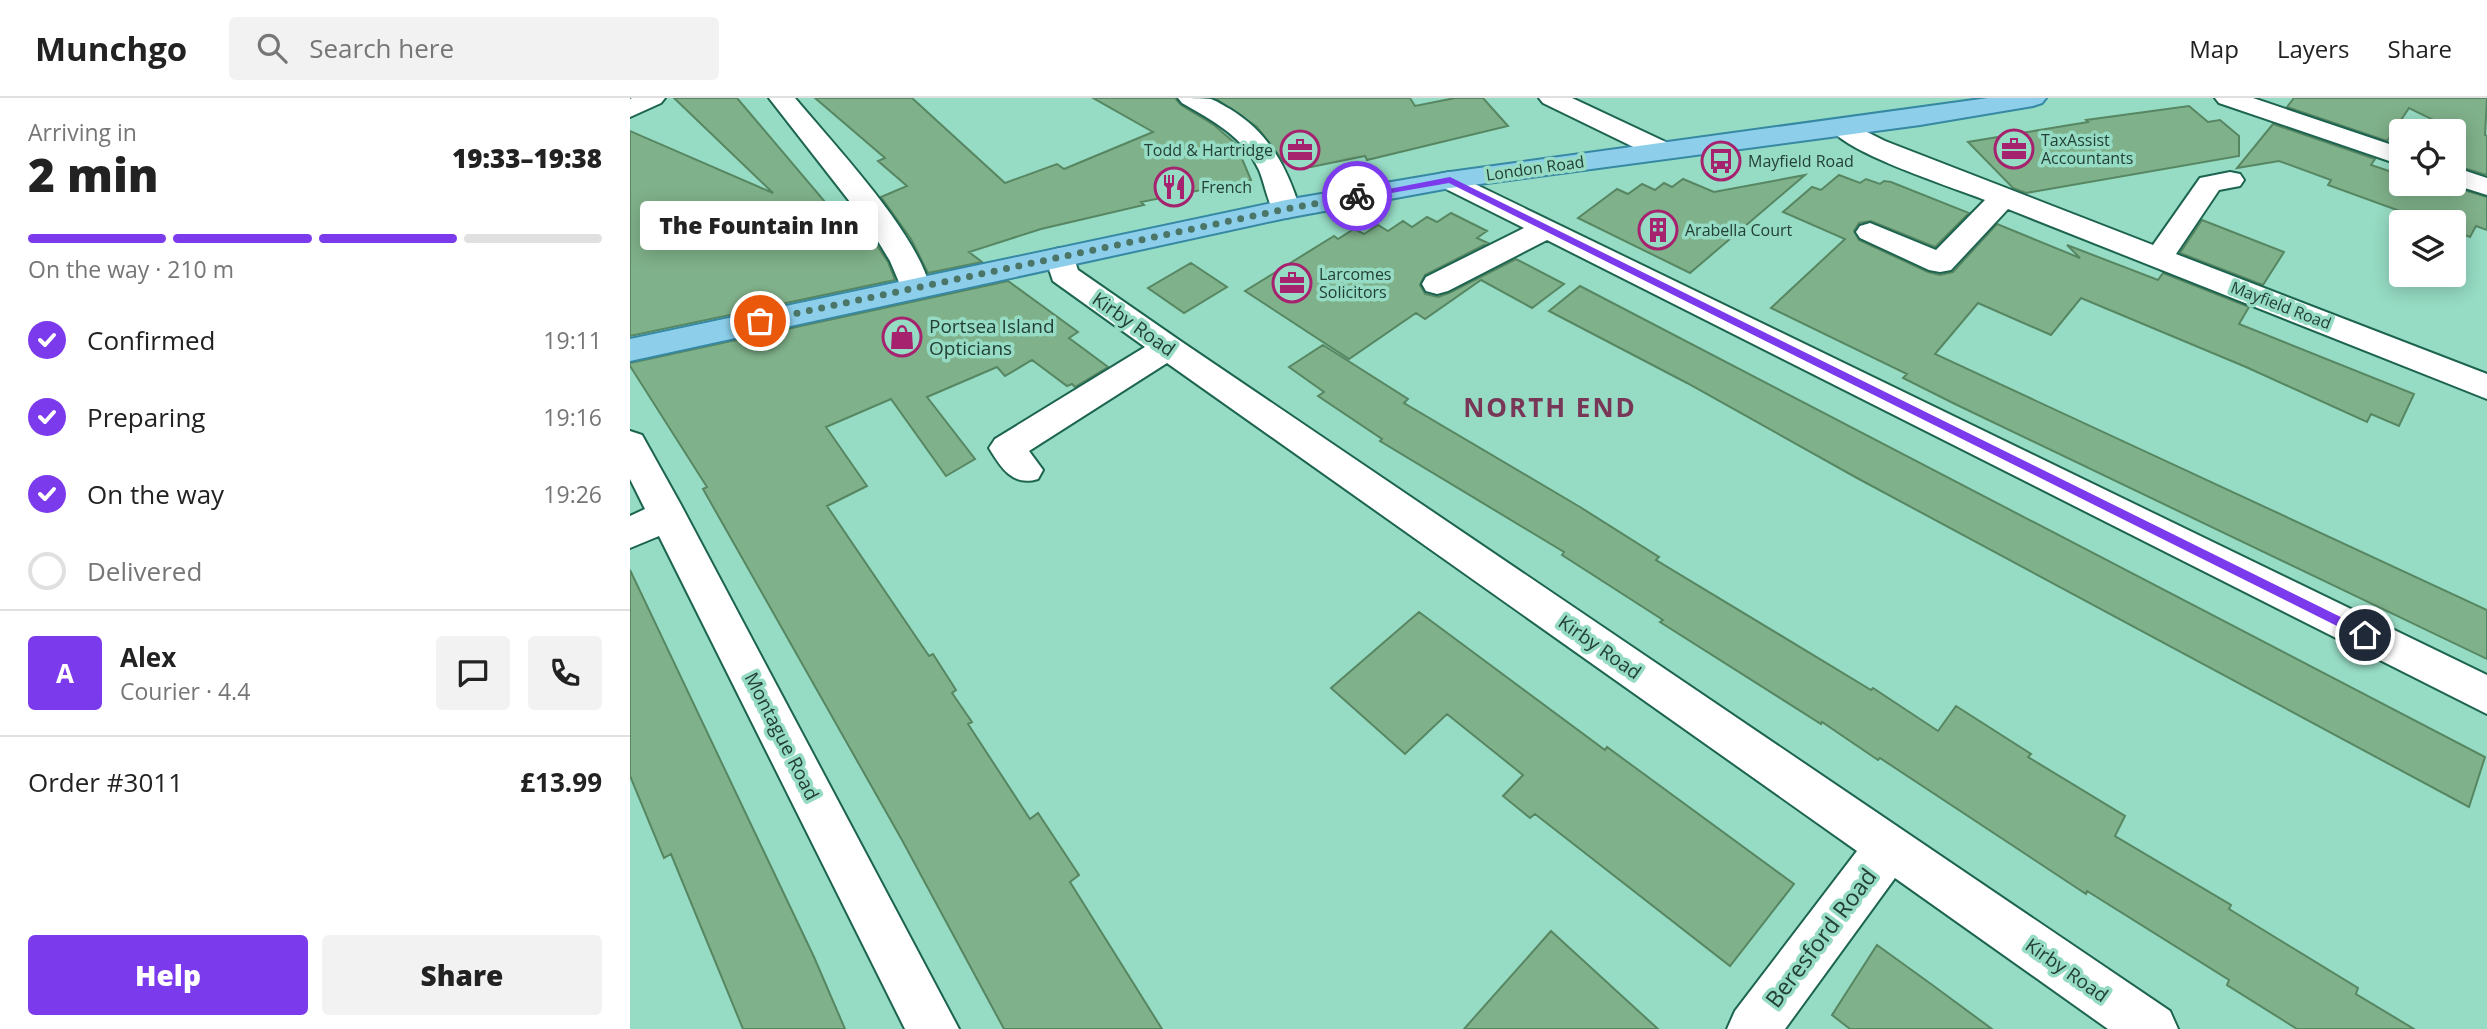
<!DOCTYPE html>
<meta charset="utf-8">
<style>
body{margin:0;font-family:"Open Sans",sans-serif;background:#f2f2f2;color:#222;height:100vh;display:flex;flex-direction:column;font-size:26px;white-space:nowrap}
*{box-sizing:border-box;margin:0}
p{font-size:23px;color:#767676}
.icon{flex:none;width:38px;height:38px;fill:none;stroke:currentColor;stroke-width:2;stroke-linecap:round;stroke-linejoin:round}
.map{position:relative;flex:1;overflow:hidden}
.panel{display:flex;flex-direction:column;background:#fff;width:630px}
.panel>*{flex:none}
.fabs{position:absolute;left:1759px;top:21px;display:grid;gap:14px}
.fabs a{display:grid;place-items:center;width:77px;height:77px;border-radius:7px;background:#fff;box-shadow:0 4px 18px #0003;font-size:35px}
.pin{position:absolute;display:grid;place-items:center;width:60px;height:60px;color:#fff;margin:-30px;border:4px solid #fff;border-radius:50%;box-shadow:0 2px 7px #0007}
.courier{position:absolute;display:grid;place-items:center;width:70px;height:70px;margin:-35px;border:5px solid #7c3aed;border-radius:50%;background:#fff;color:#222;box-shadow:0 2px 9px #0007}
.bubble{position:absolute;height:49px;border-radius:7px;background:#fff;box-shadow:0 4px 18px #0003;font-size:23px;font-weight:800;line-height:49px;text-align:center}
.headline em{font-style:normal;font-weight:800}
.headline div{display:flex;flex-direction:column-reverse}
.headline{display:flex;align-items:center;justify-content:space-between;height:119px;padding:0 28px}
h1{font-size:46px;font-weight:800;line-height:52px}
.bar{display:grid;grid-template-columns:repeat(4,1fr);gap:10px 7px;align-content:center;height:84px;padding:0 28px}
.bar i{height:9px;border-radius:5px;background:#e0e0e0}
.bar .selected{background:#7c3aed}
.bar p{grid-column:span 4}
.line{display:flex;align-items:center;gap:18px;padding:0 28px;border-top:2px solid #e0e0e0}
.line div{flex:1}
.round{display:grid;place-items:center;flex:none;width:74px;height:74px;border-radius:7px;background:#f2f2f2}
ol{padding:0 28px;list-style:none}
li{display:flex;align-items:center;gap:21px;height:77px}
li p{margin-inline-start:auto}
li .icon{padding:7px;border-radius:50%;background:#7c3aed;color:#fff;stroke-width:4}
li:last-child{color:#767676}
li i{width:38px;height:38px;border:4px solid #e0e0e0;border-radius:50%}
.action{display:flex;gap:14px;margin-top:auto;padding:14px 28px}
.action a{flex:1;height:80px;border-radius:7px;background:#7c3aed;color:#fff;font-size:28px;font-weight:800;line-height:80px;text-align:center}
.action a+a{background:#f2f2f2;color:#222}
header{display:flex;align-items:center;gap:42px;box-sizing:border-box;height:98px;padding:0 35px;background:#fff;border-bottom:2px solid #e0e0e0}
header strong{font-size:33px}
nav{display:flex;gap:38px;margin-inline-start:auto;font-size:24px}
.search{width:490px;height:63px;background:#f2f2f2;display:flex;align-items:center;gap:18px;box-sizing:border-box;padding:0 24px;border-radius:7px;color:#767676;font-size:26px}
main{display:flex;flex:1;min-height:0}
.map>svg:first-child{display:block}
</style>
<header>
<strong>Munchgo</strong>
<div class="search"><svg class="icon" aria-label="search" viewBox="0 0 24 24"><circle cx="10" cy="10" r="6"/><path d="M15 15l6 6"/></svg>Search here</div>
<nav><a>Map</a><a>Layers</a><a>Share</a></nav>
</header>
<main>
<section class="panel">
<div class="headline"><div><h1>2 min</h1><p>Arriving in</p></div><em>19:33–19:38</em></div>
<div class="bar"><i class="selected"></i><i class="selected"></i><i class="selected"></i><i></i><p>On the way · 210 m</p></div>
<ol>
<li><svg class="icon" aria-label="check" viewBox="0 0 24 24"><path d="M5 12l5 5 9-10"/></svg>Confirmed<p>19:11</p></li>
<li><svg class="icon" aria-label="check" viewBox="0 0 24 24"><path d="M5 12l5 5 9-10"/></svg>Preparing<p>19:16</p></li>
<li><svg class="icon" aria-label="check" viewBox="0 0 24 24"><path d="M5 12l5 5 9-10"/></svg>On the way<p>19:26</p></li>
<li><i></i>Delivered</li>
</ol>
<div class="line" style="height:126px"><b class="round" style="background:#7c3aed;color:#fff">A</b><div><b>Alex</b><p>Courier · 4.4</p></div><a class="round"><svg class="icon" aria-label="chat" viewBox="0 0 24 24"><path d="M4 5h16v11H9l-5 4z"/></svg></a><a class="round"><svg class="icon" aria-label="phone" viewBox="0 0 24 24"><path d="M5 4h4l2 5-3 2q2 4 5 5l2-3 5 2v4C11 20 4 13 5 4z"/></svg></a></div>
<div class="line" style="height:91px"><div>Order #3011</div><b>£13.99</b></div>
<div class="action"><a>Help</a><a>Share</a></div>
</section>
<div class="map">
<svg width="1857" height="931" viewBox="0 0 1857 931">
<rect width="100%" height="100%" fill="#96dbc3"/>
<path fill="#7fb18a" stroke="#578762" stroke-width="2" d="M44,0h63l99,117 16,-7 36,54 7,18 -265,56v-205l143,62z
M185,0h97l93,85 52,-19 7,5 89,-37 -60,-34h82l6,7 33,20 29,25 4,5 -7,-1 11,26 -110,22 3,3 -103,24 -72,23 13,10 -54,11 -17,-34 -30,-42 26,-11 -29,-25 7,-3z
M585,0h195l5,8 40,-8h28l25,28 -141,34 -2,-4 -54,11 -27,-5 -27,-35z
M1664,0h193l-2,37 2,1v39l-33,-10v-35l-45,-22 -22,33 -100,-34z
M1559,8l19,16 12,-2 19,16v20l-213,37 -13,-5 -45,-46 120,-20 -2,-2z
M1643,26l102,35 -4,6 30,10v9h25l28,9v-6l33,10v33l-11,-4 -6,11 -16,-6v-9h-24l-102,-37 3,-5 -52,-19 -42,7z
M1175,77l-115,98 -112,-55 39,-29 11,5 14,-10 13,6 9,-7 8,4 11,-8 31,13z
M1209,77l21,8 6,-4 14,5 4,-3 7,1 78,31 -34,34 -64,-26 -12,2 -5,8 5,9 69,32 12,3 13,-3 44,-48 83,34 -13,-13 91,35 5,-7 86,34 -10,17 175,70 -15,32 -28,-12 -4,8 -121,-55 -165,-69 -30,37 -73,-32 -43,51 552,256v49l-532,-255 -52,-26 4,-4 -136,-66 74,-69 -62,-27 29,-25 9,3z
M821,115l36,18 -10,7 11,5 -63,32 -5,10 5,9 13,3 11,-4 67,-34 48,25 -32,24 -51,-28 -56,39 -9,-6 -67,46 -104,-68 89,-55 4,3 16,-10 10,5 14,-9 10,6 15,-10 9,6 15,-10 10,5z
M1572,122l82,32 -21,33 -83,-32z
M561,165l36,24 -43,26 -36,-25z
M378,183l70,51 -9,6 39,29 -33,20 -3,-3 -5,2 -35,-26 -27,16 -8,-9 -70,30 48,62 -29,17 -55,-77 -65,28 41,59 -40,20 102,150 4,-2 23,36 -4,3 20,29 -4,2 62,95 8,-6 41,62 -9,7 92,147h-158l-102,-189 -199,-351 4,-2 -77,-121v-3z
M950,188l905,471 -16,50 -612,-329 -170,-95 -138,-72z
M693,247l85,54 -4,4 176,104 79,50 -3,3 215,130 2,-2 65,43 18,-25 75,48 -3,3 97,59 -10,20 116,69 -2,4 129,79 -2,6 58,35h-117l-70,-44 2,-5 -142,-89 -1,3 -206,-136 -2,2 -56,-38 -1,2 -161,-102 3,-2 -101,-65 2,-3 -184,-111 2,-2 -64,-43 6,-4 -35,-25z
M0,472l184,387 31,72h-102l-72,-175 -7,4 -34,-82z
M789,514l186,138 2,-3 187,137 -64,82 -195,-152 -5,4 -27,-22 20,-21 -76,-61 -42,40 -74,-66z
M921,833l107,98h-194z
M1247,847l54,39 61,45h-142l-18,-14z"/>
<g fill="none" stroke-linecap="round" stroke-linejoin="round">
<defs>
<path id="minor" d="M2,0h33l-4,5 -31,14v-18z
M139,0h26c40,48 120,132 135,189l-4,7 -11,3 -11,-3 -14,-33 -22,-36z
M548,0c10,0 24,0 33,1 6,2 13,7 19,10 39,24 57,58 70,100l-4,6 -10,3 -10,-3c-9,-13 -11,-31 -17,-45 -15,-33 -47,-50 -77,-67z
M909,0h33l98,46 4,6 -4,6 -9,2 -9,-2 -109,-53z
M1585,0h38l148,50v17l-182,-62z
M1213,22l42,21 268,104 47,-67 30,-6 10,2 4,6 -4,6 -21,4 -43,64 311,120v25l-479,-190 -57,61 -11,2 -11,-2 -69,-32 -4,-6 4,-6 10,-3 66,27 49,-50c-33,-13 -137,-46 -155,-72l4,-6z
M1824,69l33,11v17l-35,-11z
M820,74l1037,503v39l-940,-474 -99,51 -11,3 -11,-3 -4,-7 4,-7 98,-49 -84,-42 -4,-6 4,-6z
M430,150l11,3 7,19 101,70 991,671 8,18h-70l-213,-151 -110,151h-58l8,-18 122,-160 -690,-488 -138,88 14,19 -5,9c-25,8 -37,-11 -49,-31l6,-9 150,-92 -92,-66 -8,-24 4,-6z
M0,333l12,4 39,70 278,524h-54l-246,-493 -29,12v-32l15,-7 -15,-30z"/>
<path id="major" d="M1358,0h58l-4,5 -9,3 -113,19 -470,63 -164,30 -656,143v-22l656,-139 164,-28z"/>
</defs>
<use href="#minor" stroke="#1c6450" stroke-width="4"/>
<use href="#major" stroke="#3688a3" stroke-width="4"/>
<use href="#minor" fill="#fff" fill-rule="evenodd"/>
<use href="#major" fill="#8dcfeb" fill-rule="evenodd"/>
</g>
<path fill="#7c3aed" d="M820,79l919,454v7h-8l-912,-455 -92,16 -4,-3z"/>
<g fill="none" stroke-linecap="round" stroke-linejoin="round">
<path stroke="#4b7667" stroke-width="7" stroke-dasharray="0 12.6" d="M130,223l526,-112 71,-13"/>
</g>
<defs>
<symbol id="office-ring" viewBox="-11 -11 22 22"><circle r="9.5" fill="#96dbc3" stroke="#a6226e" stroke-width="1.5"/><path d="M-6-3h4V-5.5h4V-3h4V5H-6ZM-1-4.5V-3h2v-1.5ZM-6 0V1H6V0Z" fill="#a6226e"/></symbol>
<symbol id="bus-ring" viewBox="-11 -11 22 22"><circle r="9.5" fill="#96dbc3" stroke="#a6226e" stroke-width="1.5"/><path d="M-5-6H5V4H4V6H2V4H-2V6H-4V4H-5ZM-3.5-4V0h7V-4ZM-3.5 1.2v1.5H-2V1.2ZM2 1.2v1.5H3.5V1.2Z" fill="#a6226e"/></symbol>
<symbol id="restaurant-ring" viewBox="-11 -11 22 22"><circle r="9.5" fill="#96dbc3" stroke="#a6226e" stroke-width="1.5"/><path d="M-5-6h1v4h1v-4h1v4h1v-4h1v5L-1.5 .5V6h-2V.5L-5-1ZM5-6V6H3V1.5H1.5Q1.5-4 5-6Z" fill="#a6226e"/></symbol>
<symbol id="building-ring" viewBox="-11 -11 22 22"><circle r="9.5" fill="#96dbc3" stroke="#a6226e" stroke-width="1.5"/><path d="M-4-6H4V6H1V3H-1V6H-4ZM-2.5-4.3h1.7v1.8h-1.7ZM.8-4.3h1.7v1.8H.8ZM-2.5-1h1.7V.8h-1.7ZM.8-1h1.7V.8H.8Z" fill="#a6226e"/></symbol>
<symbol id="shop-ring" viewBox="-11 -11 22 22"><circle r="9.5" fill="#96dbc3" stroke="#a6226e" stroke-width="1.5"/><path d="M-5-2.5h2.3a2.7 3.5 0 0 1 5.4 0H5L5.5 6h-11ZM-1.5-2.5h3a1.5 2.3 0 0 0-3 0Z" fill="#a6226e"/></symbol>
</defs>
<g fill-rule="evenodd">
<use href="#office-ring" x="1362" y="29" width="44" height="44"/>
<use href="#office-ring" x="648" y="30" width="44" height="44"/>
<use href="#bus-ring" x="1069" y="41" width="44" height="44"/>
<use href="#restaurant-ring" x="522" y="67" width="44" height="44"/>
<use href="#building-ring" x="1006" y="110" width="44" height="44"/>
<use href="#office-ring" x="640" y="163" width="44" height="44"/>
<use href="#shop-ring" x="250" y="217" width="44" height="44"/>
</g>
<g text-anchor="middle" stroke-width="7" stroke-linejoin="round" paint-order="stroke">
<g font-size="16" fill="#234036" stroke="#96dbc3" text-anchor="start">
<text x="1411" y="48">TaxAssist<tspan x="1411" dy="18">Accountants</tspan></text>
<text x="643" y="58" text-anchor="end">Todd &amp; Hartridge</text>
<text x="1118" y="69">Mayfield Road</text>
<text x="571" y="95">French</text>
<text x="1055" y="138">Arabella Court</text>
<text x="689" y="182">Larcomes<tspan x="689" dy="18">Solicitors</tspan></text>
</g>
<g font-size="16" fill="#234036" stroke="#96dbc3">
<text transform="translate(905 70) rotate(-8)" y="6">London Road</text>
<text transform="translate(1651 207) rotate(21)" y="6">Mayfield Road</text>
</g>
<g font-size="19" fill="#234036" stroke="#96dbc3">
<text transform="translate(504 226) rotate(35)" y="7">Kirby Road</text>
<text transform="translate(970 549) rotate(35)" y="7">Kirby Road</text>
<text transform="translate(152 638) rotate(63)" y="7">Montague Road</text>
<text transform="translate(1437 872) rotate(35)" y="7">Kirby Road</text>
</g>
<g font-size="19" fill="#234036" stroke="#96dbc3" text-anchor="start">
<text x="299" y="235">Portsea Island<tspan x="299" dy="22">Opticians</tspan></text>
</g>
<g font-size="23" fill="#234036" stroke="#96dbc3">
<text transform="translate(1191 840) rotate(-53)" y="8">Beresford Road</text>
</g>
<g font-size="26" font-weight="bold" letter-spacing="2" fill="#793758" stroke="#96dbc3">
<text x="920" y="319">NORTH END</text>
</g>
</g>
</svg>
<div class="fabs">
<a><svg class="icon" aria-label="locate" viewBox="0 0 24 24"><circle cx="12" cy="12" r="6"/><path d="M12 2v4M12 18v4M2 12h4M18 12h4"/></svg></a>
<a><svg class="icon" aria-label="layers" viewBox="0 0 24 24"><path d="M12 4l9 5-9 5-9-5zM3 14l9 5 9-5"/></svg></a>
</div>
<div class="pin" style="left:130px;top:223px;background:#ea580c"><svg class="icon" aria-label="bag" viewBox="0 0 24 24"><path d="M5 8h14l-1 12H6zM9 8a3 3 0 0 1 6 0"/></svg></div>
<div class="pin" style="left:1735px;top:537px;background:#1f2937"><svg class="icon" aria-label="home" viewBox="0 0 24 24"><path d="M3 11l9-7 9 7M6 9v11h12V9"/></svg></div>
<div class="courier" style="left:727px;top:98px"><svg class="icon" aria-label="bike" viewBox="0 0 24 24"><circle cx="6" cy="16" r="4"/><circle cx="18" cy="16" r="4"/><path d="M6 16l4-8h5l3 8M10 8l3 8H6M13 5h3"/></svg></div>
<div class="bubble" style="left:10px;top:103px;width:238px">The Fountain Inn</div>
</div>
</main>
